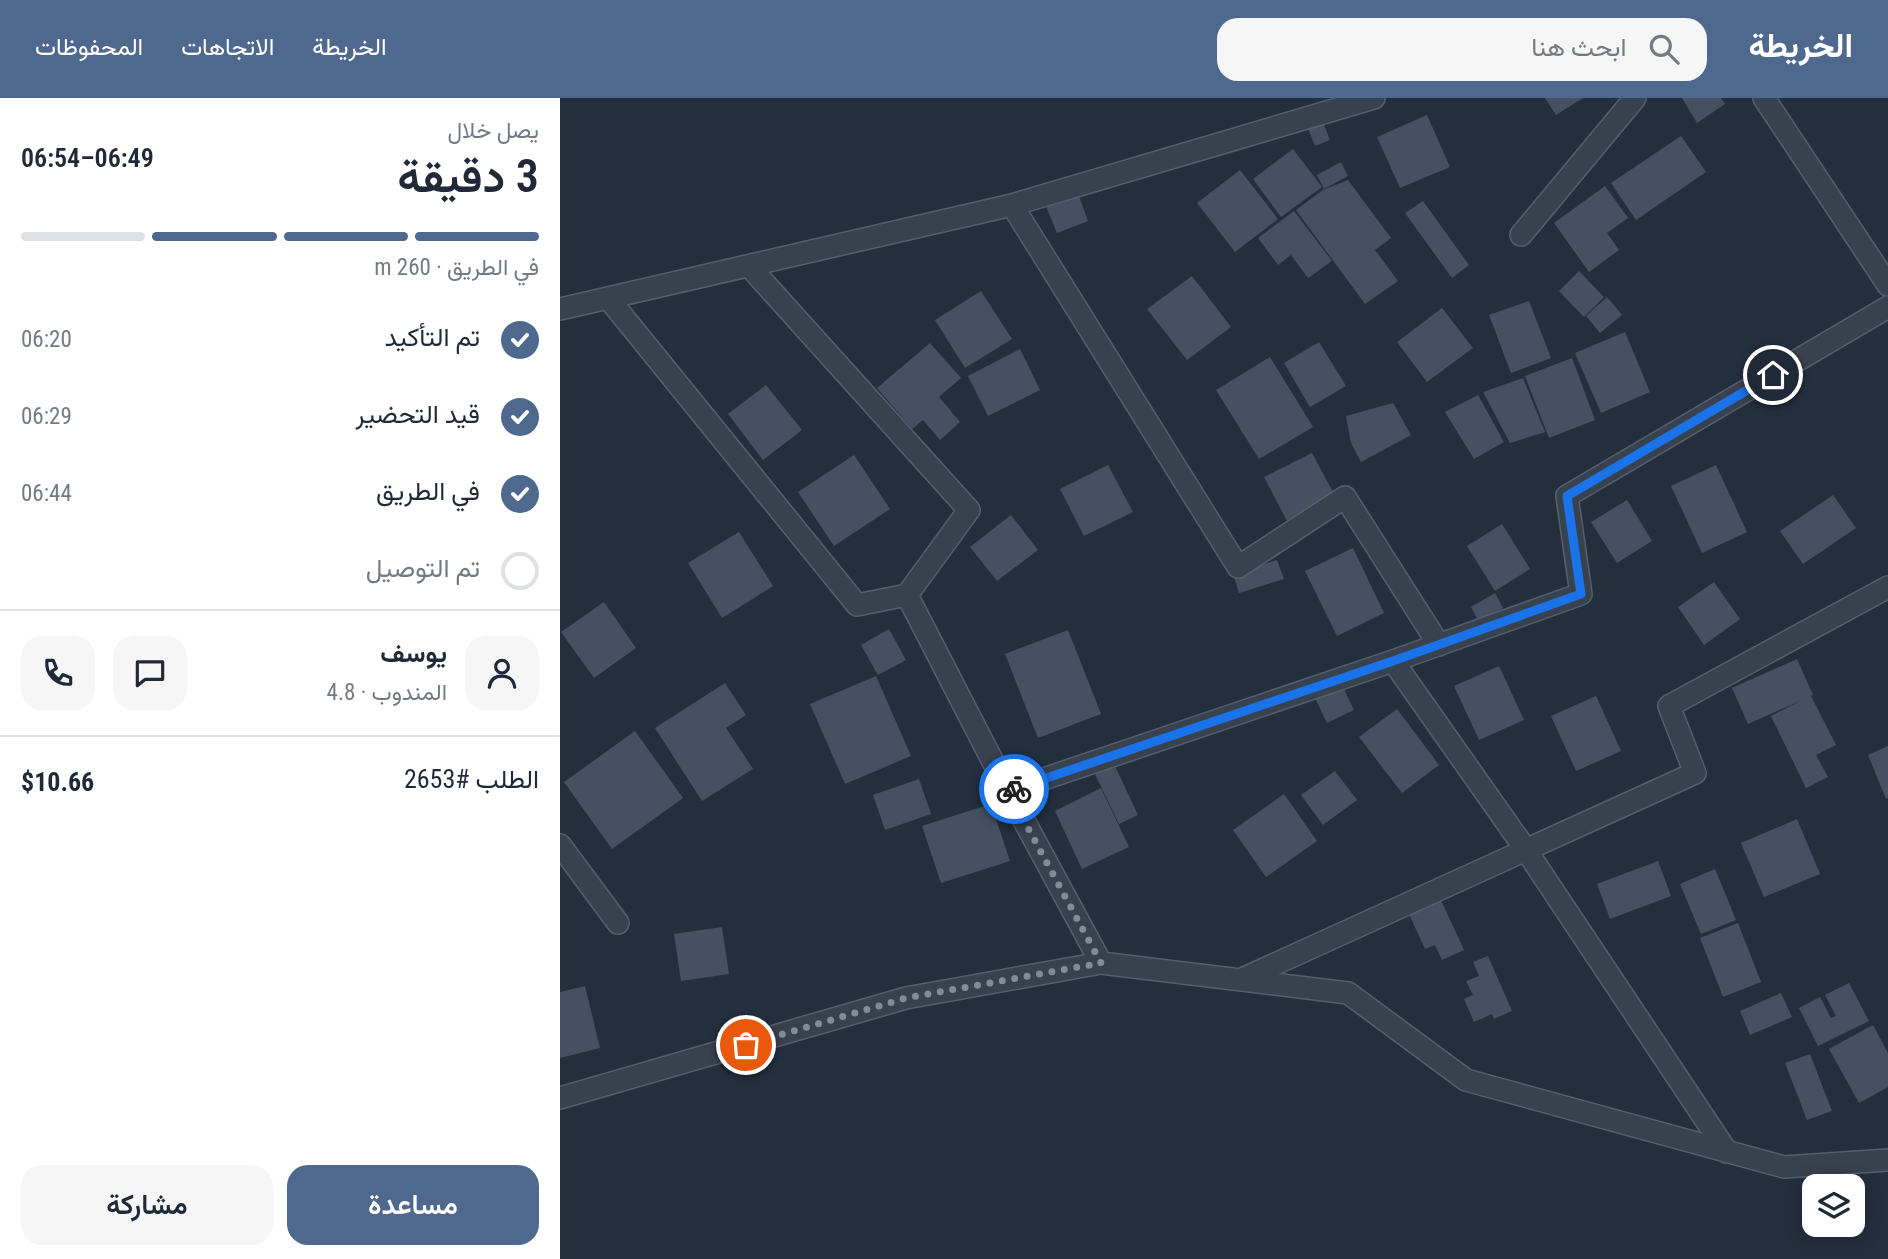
<!DOCTYPE html>
<html lang="ar">
<meta charset="utf-8">
<style>
body{margin:0;font-family:"Roboto Condensed",Vazirmatn,sans-serif;background:#f6f6f7;color:#1f2937;direction:rtl;height:100vh;display:flex;flex-direction:column;font-size:26px;white-space:nowrap}
*{box-sizing:border-box;margin:0}
p{font-size:23px;color:#747a83}
.icon{flex:none;width:38px;height:38px;fill:none;stroke:currentColor;stroke-width:2;stroke-linecap:round;stroke-linejoin:round}
.map{position:relative;flex:1;overflow:hidden;direction:ltr}
.side{display:flex;flex-direction:column;background:#fff;width:560px}
.side>*{flex:none}
.controls{position:absolute;left:1242px;top:1076px;display:grid;gap:14px}
.controls a{display:grid;place-items:center;width:63px;height:63px;border-radius:14px;background:#fff;box-shadow:0 4px 18px #0003;font-size:35px}
.pin{position:absolute;display:grid;place-items:center;width:60px;height:60px;color:#fff;margin:-30px;border:4px solid #fff;border-radius:50%;box-shadow:0 2px 7px #0007}
.courier{position:absolute;display:grid;place-items:center;width:70px;height:70px;margin:-35px;border:5px solid #1a73e8;border-radius:50%;background:#fff;color:#222;box-shadow:0 2px 9px #0007}
.overview em{font-style:normal;font-weight:600}
.overview div{display:flex;flex-direction:column-reverse}
.overview{display:flex;align-items:center;justify-content:space-between;height:119px;padding:0 21px}
h1{font-size:46px;font-weight:600;line-height:52px}
.bar{display:grid;grid-template-columns:repeat(4,1fr);gap:10px 7px;align-content:center;height:84px;padding:0 21px}
.bar i{height:9px;border-radius:5px;background:#e0e1e3}
.bar .active{background:#4f688e}
.bar p{grid-column:span 4}
.line{display:flex;align-items:center;gap:18px;padding:0 21px;border-top:2px solid #e0e1e3}
.line div{flex:1}
.round{display:grid;place-items:center;flex:none;width:74px;height:74px;border-radius:21px;background:#f6f6f7}
ol{padding:0 21px;list-style:none}
li{display:flex;align-items:center;gap:21px;height:77px}
li p{margin-inline-start:auto}
li .icon{padding:7px;border-radius:50%;background:#4f688e;color:#fff;stroke-width:4}
li:last-child{color:#747a83}
li i{width:38px;height:38px;border:4px solid #e0e1e3;border-radius:50%}
.action{display:flex;gap:14px;margin-top:auto;padding:14px 21px}
.action a{flex:1;height:80px;border-radius:21px;background:#4f688e;color:#fff;font-size:28px;font-weight:600;line-height:80px;text-align:center}
.action a+a{background:#f6f6f7;color:#1f2937}
header{display:flex;align-items:center;gap:42px;box-sizing:border-box;height:98px;padding:0 35px;background:#4f688e;color:#fff}
header strong{font-size:33px}
nav{display:flex;gap:38px;margin-inline-start:auto;font-size:24px}
.search{width:490px;height:63px;background:#f6f6f7;display:flex;align-items:center;gap:18px;box-sizing:border-box;padding:0 24px;border-radius:21px;color:#747a83;font-size:26px}
main{display:flex;flex:1;min-height:0}
.map>svg:first-child{display:block}
</style>
<header>
<strong>الخريطة</strong>
<div class="search"><svg class="icon" aria-label="search" viewBox="0 0 24 24"><circle cx="10" cy="10" r="6"/><path d="M15 15l6 6"/></svg>ابحث هنا</div>
<nav><a>الخريطة</a><a>الاتجاهات</a><a>المحفوظات</a></nav>
</header>
<main>
<div class="map">
<svg width="1328" height="1161" viewBox="0 0 1328 1161">
<rect width="100%" height="100%" fill="#242f3e"/>
<path fill="#455162" d="M985,0h38l-27,17z
M1122,0h39l4,6 -28,19z
M867,17l23,52 -50,21 -23,-51z
M761,19l9,23 -15,6 -9,-23z
M1121,38l25,36 -70,48 -25,-37z
M733,51l29,38 -41,30 -28,-38z
M781,64l7,14 -24,13 -7,-14z
M680,72l38,49 -43,33 -38,-49z
M788,82l43,58 -16,12 23,31 -33,23 -69,-94 28,-21 2,3 -1,-3z
M1045,88l23,32 -21,15 12,17 -30,22 -35,-49z
M519,98l9,25 -31,12 -11,-27z
M863,103l46,64 -17,13 -47,-65z
M734,113l38,50 -24,17 -17,-23 -13,10 -20,-27z
M1019,173l25,26 -20,20 -25,-26z
M632,178l39,51 -44,33 -40,-51z
M421,193l31,48 -47,29 -30,-48z
M1047,199l15,18 -22,18 -14,-17z
M969,203l22,57 -40,15 -22,-58z
M882,210l31,40 -46,34 -30,-40z
M1065,234l25,60 -49,21 -26,-60z
M759,244l27,44 -36,21 -26,-44z
M370,245l31,35 -22,19 21,25 -20,18 -17,-20 -11,9 -35,-41z
M460,251l20,41 -52,26 -20,-40z
M710,259l43,70 -54,32 -43,-69z
M1012,260l23,62 -46,18 -24,-62z
M963,280l22,54 -35,11 -27,-51z
M206,287l36,45 -39,30 -35,-46z
M918,297l26,47 -30,17 -29,-47z
M833,305l18,32 -50,27 -10,-19 -5,-27z
M752,355l23,43 -48,25 -23,-44z
M294,357l36,54 -56,37 -36,-54z
M548,367l25,47 -49,24 -24,-47z
M1156,367l31,67 -45,21 -31,-67z
M1273,397l23,33 -53,36 -23,-33z
M1067,402l25,41 -35,22 -26,-41z
M451,417l27,35 -41,31 -27,-34z
M942,426l28,45 -35,22 -28,-45z
M179,434l34,54 -51,32 -34,-55z
M793,450l31,65 -47,23 -32,-65z
M717,462l7,19 -45,14 -6,-19z
M1154,484l26,37 -36,26 -26,-38z
M935,495l8,15 -24,14 -8,-15z
M44,504l32,46 -42,30 -33,-46z
M329,531l17,31 -28,15 -17,-30z
M508,532l33,84 -63,24 -33,-84z
M1237,561l16,36 -2,1 25,49 -20,10 12,22 -22,11 -35,-72 29,-15 -52,23 -16,-36z
M939,568l25,54 -45,20 -25,-54z
M316,578l35,80 -66,28 -35,-80z
M165,585l21,32 -20,13 27,41 -51,32 -47,-73z
M782,587l12,25 -27,13 -12,-25z
M1036,598l25,55 -45,20 -25,-55z
M837,611l42,56 -37,28 -43,-56z
M75,633l48,67 -71,51 -48,-67z
M1328,648v52l-2,1 -18,-44z
M554,666l24,51 -19,9 -24,-50z
M775,673l22,29 -34,25 -22,-30z
M359,681l12,35 -46,16 -12,-35z
M541,690l28,59 -47,22 -27,-58z
M724,696l33,47 -51,36 -33,-47z
M431,706l19,57 -69,22 -19,-57z
M1237,721l23,55 -56,23 -23,-54z
M1098,763l13,35 -61,23 -13,-35z
M1155,771l21,51 -35,14 -21,-50z
M880,800l24,52 -22,10 -7,-15 -10,4 -17,-37z
M1178,825l23,59 -38,15 -23,-59z
M162,829l7,47 -48,7 -7,-47z
M928,858l24,55 -18,8 -2,-5 -18,8 -10,-23 9,-4 -7,-14 13,-5 -6,-14z
M1289,885l20,38 -51,25 -19,-38 21,-11 11,21 5,-2 -11,-21z
M25,888l15,62 -40,10v-66z
M1221,895l11,24 -42,18 -10,-24z
M1313,927l15,28v34l-29,16 -30,-54z
M1250,956l22,57 -25,9 -22,-57z"/>
<g fill="none" stroke-linecap="round" stroke-linejoin="round">
<defs>
<path id="minor" d="M1204,0l124,187
M452,107l226,362 107,-70 94,148
M961,137l114,-137
M48,200l249,307 50,-10 62,-85 -220,-244
M0,211l452,-104 362,-107
M347,497l101,196 93,172
M833,563l133,189 201,302
M448,693l385,-130 188,-67 -14,-98 321,-189
M0,747l58,78
M680,882l455,-207 -26,-67 219,-119
M0,1000l346,-100 195,-35 247,30 118,87 318,87 104,-7"/>
</defs>
<use href="#minor" stroke="#565f6c" stroke-width="24"/>
<use href="#minor" stroke="#38414e" stroke-width="21"/>
</g>
<g fill="none" stroke-linecap="round" stroke-linejoin="round">
<path stroke="#828b98" stroke-width="7" stroke-dasharray="0 12.6" d="M186,947l160,-47 195,-35 -93,-172 6,-2"/>
<path stroke="#1a73e8" stroke-width="9" d="M454,691l379,-128 188,-67 -14,-98 206,-121"/>
</g>
</svg>
<div class="controls">
<a><svg class="icon" aria-label="layers" viewBox="0 0 24 24"><path d="M12 4l9 5-9 5-9-5zM3 14l9 5 9-5"/></svg></a>
</div>
<div class="pin" style="left:186px;top:947px;background:#ea580c"><svg class="icon" aria-label="bag" viewBox="0 0 24 24"><path d="M5 8h14l-1 12H6zM9 8a3 3 0 0 1 6 0"/></svg></div>
<div class="pin" style="left:1213px;top:277px;background:#1f2937"><svg class="icon" aria-label="home" viewBox="0 0 24 24"><path d="M3 11l9-7 9 7M6 9v11h12V9"/></svg></div>
<div class="courier" style="left:454px;top:691px"><svg class="icon" aria-label="bike" viewBox="0 0 24 24"><circle cx="6" cy="16" r="4"/><circle cx="18" cy="16" r="4"/><path d="M6 16l4-8h5l3 8M10 8l3 8H6M13 5h3"/></svg></div>
</div>
<section class="side">
<div class="overview"><div><h1>3 دقيقة</h1><p>يصل خلال</p></div><em>06:49–06:54</em></div>
<div class="bar"><i class="active"></i><i class="active"></i><i class="active"></i><i></i><p>في الطريق · 260 m</p></div>
<ol>
<li><svg class="icon" aria-label="check" viewBox="0 0 24 24"><path d="M5 12l5 5 9-10"/></svg>تم التأكيد<p>06:20</p></li>
<li><svg class="icon" aria-label="check" viewBox="0 0 24 24"><path d="M5 12l5 5 9-10"/></svg>قيد التحضير<p>06:29</p></li>
<li><svg class="icon" aria-label="check" viewBox="0 0 24 24"><path d="M5 12l5 5 9-10"/></svg>في الطريق<p>06:44</p></li>
<li><i></i>تم التوصيل</li>
</ol>
<div class="line" style="height:126px"><a class="round"><svg class="icon" aria-label="person" viewBox="0 0 24 24"><circle cx="12" cy="8" r="4"/><path d="M4 21q1-7 8-7t8 7"/></svg></a><div><b>يوسف</b><p>المندوب · 4.8</p></div><a class="round"><svg class="icon" aria-label="chat" viewBox="0 0 24 24"><path d="M4 5h16v11H9l-5 4z"/></svg></a><a class="round"><svg class="icon" aria-label="phone" viewBox="0 0 24 24"><path d="M5 4h4l2 5-3 2q2 4 5 5l2-3 5 2v4C11 20 4 13 5 4z"/></svg></a></div>
<div class="line" style="height:91px"><div>الطلب #2653</div><b>$10.66</b></div>
<div class="action"><a>مساعدة</a><a>مشاركة</a></div>
</section>
</main>
